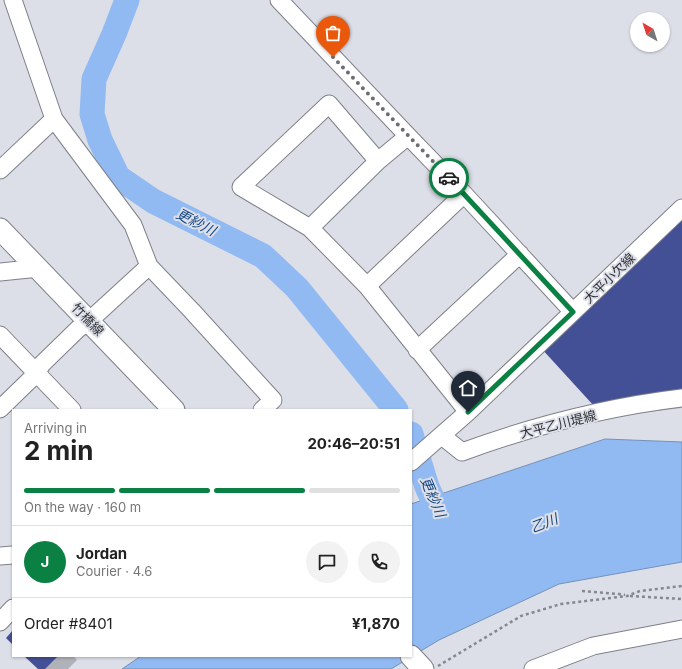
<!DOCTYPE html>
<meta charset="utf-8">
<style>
body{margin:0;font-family:Inter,"Noto Sans JP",sans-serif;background:#f2f2f2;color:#222;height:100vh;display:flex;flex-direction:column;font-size:15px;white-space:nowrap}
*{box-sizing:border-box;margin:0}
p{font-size:13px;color:#767676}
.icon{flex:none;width:22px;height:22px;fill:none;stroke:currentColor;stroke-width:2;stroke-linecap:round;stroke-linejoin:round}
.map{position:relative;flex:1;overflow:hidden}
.sheet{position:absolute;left:12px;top:409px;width:400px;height:248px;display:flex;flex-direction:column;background:#fff;border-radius:0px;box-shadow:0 1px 3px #0004}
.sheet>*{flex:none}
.needle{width:26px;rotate:321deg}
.buttons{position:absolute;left:630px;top:12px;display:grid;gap:8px}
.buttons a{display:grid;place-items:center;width:40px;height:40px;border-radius:50%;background:#fff;box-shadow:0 1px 3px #0004;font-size:20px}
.pin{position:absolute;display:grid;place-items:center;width:34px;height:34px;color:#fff;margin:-41px -17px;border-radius:50% 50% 50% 0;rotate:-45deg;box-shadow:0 0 4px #0007}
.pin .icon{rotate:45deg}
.courier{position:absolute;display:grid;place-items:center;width:40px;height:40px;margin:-20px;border:3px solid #0b8043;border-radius:50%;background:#fff;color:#222;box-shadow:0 1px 5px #0007}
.headline em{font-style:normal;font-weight:700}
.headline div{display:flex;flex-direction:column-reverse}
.headline{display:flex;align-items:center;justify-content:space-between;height:68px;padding:0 12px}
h1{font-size:26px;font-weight:700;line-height:30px}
.bar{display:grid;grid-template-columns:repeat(4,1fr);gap:6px 4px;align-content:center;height:48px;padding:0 12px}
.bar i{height:5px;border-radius:3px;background:#e0e0e0}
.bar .active{background:#0b8043}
.bar p{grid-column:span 4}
.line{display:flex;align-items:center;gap:10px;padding:0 12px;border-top:1px solid #e0e0e0}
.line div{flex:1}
.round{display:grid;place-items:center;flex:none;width:42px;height:42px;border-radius:21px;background:#f2f2f2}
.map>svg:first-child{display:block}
</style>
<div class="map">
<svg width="682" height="669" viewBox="0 0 682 669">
<rect width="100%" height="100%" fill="#dcdfe8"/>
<path fill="#92baf2" stroke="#7491b9" d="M605,439l77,3v120l-123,22 -120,56 -48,29h-269l19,-13h270v-152z"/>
<path fill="#0003" d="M682,219v189l-76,9z
M25,656h48l4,4 -9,9h-29z"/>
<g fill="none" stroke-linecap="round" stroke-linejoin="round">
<path stroke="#92baf2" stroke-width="25" d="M127,0l-13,34 -20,45 -2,35 8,26 18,37 35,24 110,55 34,32 99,122
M411,434l16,53 19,41"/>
</g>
<path fill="#445096" d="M682,217v179l-88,10 -53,-58z
M13,630v15l-7,-7z
M24,656h34l-13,13h-7z"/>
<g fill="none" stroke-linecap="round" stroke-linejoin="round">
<defs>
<path id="minor" d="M279,0l129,136 56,58 109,118
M378,161l-49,-57 -88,83 69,41 57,58 101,126
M0,170l54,-51 -41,-119
M310,228l68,-67 30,-25
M149,266l43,45 81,89 -11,10
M0,272l39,-4
M367,286l97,-92
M0,335l72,75
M417,350l103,-96
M0,409l36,-35 6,-10 36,-35 11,-8 60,-55 -16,-41 -79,-106
M442,436l20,16c71,-26 145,-45 220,-54
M411,462l57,-50 214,-204
M0,556l13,-1
M0,622l13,-14
M533,669l60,-23 89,-17"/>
<path id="tertiary" d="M0,229l174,181
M411,656l12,13"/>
</defs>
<use href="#minor" stroke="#7e8089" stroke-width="19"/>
<use href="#tertiary" stroke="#7e8089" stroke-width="23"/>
<path stroke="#86888f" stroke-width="2.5" stroke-dasharray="3 3" stroke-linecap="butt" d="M582,591l37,3 6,1
M630,596l52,3
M438,666l83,-50 40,-12 66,-8 13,-5 42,-5"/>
<use href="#minor" stroke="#fff" stroke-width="17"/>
<use href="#tertiary" stroke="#fff" stroke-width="21"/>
</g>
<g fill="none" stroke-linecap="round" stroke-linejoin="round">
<path stroke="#6c6d73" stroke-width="4" stroke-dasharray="0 7.2" d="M333,57l116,121"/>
<path stroke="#0b8043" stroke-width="5" d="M449,178l124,134 -105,100"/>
</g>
<g text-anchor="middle" stroke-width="4" stroke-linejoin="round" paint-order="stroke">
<g font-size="13" fill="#2f3034" stroke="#dcdfe8">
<text transform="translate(609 278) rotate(-44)" y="5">大平小欠線</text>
<text transform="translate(88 319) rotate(46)" y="5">竹橋線</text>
<text transform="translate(558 424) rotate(-14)" y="5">大平乙川堤線</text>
</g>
<g font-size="14" font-style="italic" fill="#144582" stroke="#dcdfe8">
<text transform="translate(196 222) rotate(27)" y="5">更紗川</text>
<text transform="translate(433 497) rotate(67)" y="5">更紗川</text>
<text transform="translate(544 523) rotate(-21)" y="5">乙川</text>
</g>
</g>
</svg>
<div class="buttons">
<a><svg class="needle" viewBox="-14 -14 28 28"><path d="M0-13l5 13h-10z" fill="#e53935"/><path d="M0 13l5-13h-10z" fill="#767676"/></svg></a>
</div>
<div class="pin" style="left:333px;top:57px;background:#ea580c"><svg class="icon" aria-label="bag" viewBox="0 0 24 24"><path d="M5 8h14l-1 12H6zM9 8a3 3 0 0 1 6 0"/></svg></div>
<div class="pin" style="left:468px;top:412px;background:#1f2937"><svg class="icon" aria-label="home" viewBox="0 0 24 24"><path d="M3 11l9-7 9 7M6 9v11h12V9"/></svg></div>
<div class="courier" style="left:449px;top:178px"><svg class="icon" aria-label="car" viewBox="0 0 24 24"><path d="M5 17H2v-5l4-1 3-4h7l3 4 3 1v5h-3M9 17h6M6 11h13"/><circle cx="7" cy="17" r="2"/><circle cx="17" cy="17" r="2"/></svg></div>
<section class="sheet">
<div class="headline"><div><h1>2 min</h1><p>Arriving in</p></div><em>20:46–20:51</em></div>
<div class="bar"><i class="active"></i><i class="active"></i><i class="active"></i><i></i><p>On the way · 160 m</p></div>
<div class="line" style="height:72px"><b class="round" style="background:#0b8043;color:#fff">J</b><div><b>Jordan</b><p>Courier · 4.6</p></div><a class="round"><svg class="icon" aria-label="chat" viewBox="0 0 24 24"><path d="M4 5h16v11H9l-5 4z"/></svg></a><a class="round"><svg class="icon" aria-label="phone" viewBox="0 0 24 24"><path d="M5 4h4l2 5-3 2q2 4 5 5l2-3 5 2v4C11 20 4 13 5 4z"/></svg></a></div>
<div class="line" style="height:52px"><div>Order #8401</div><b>¥1,870</b></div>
</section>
</div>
